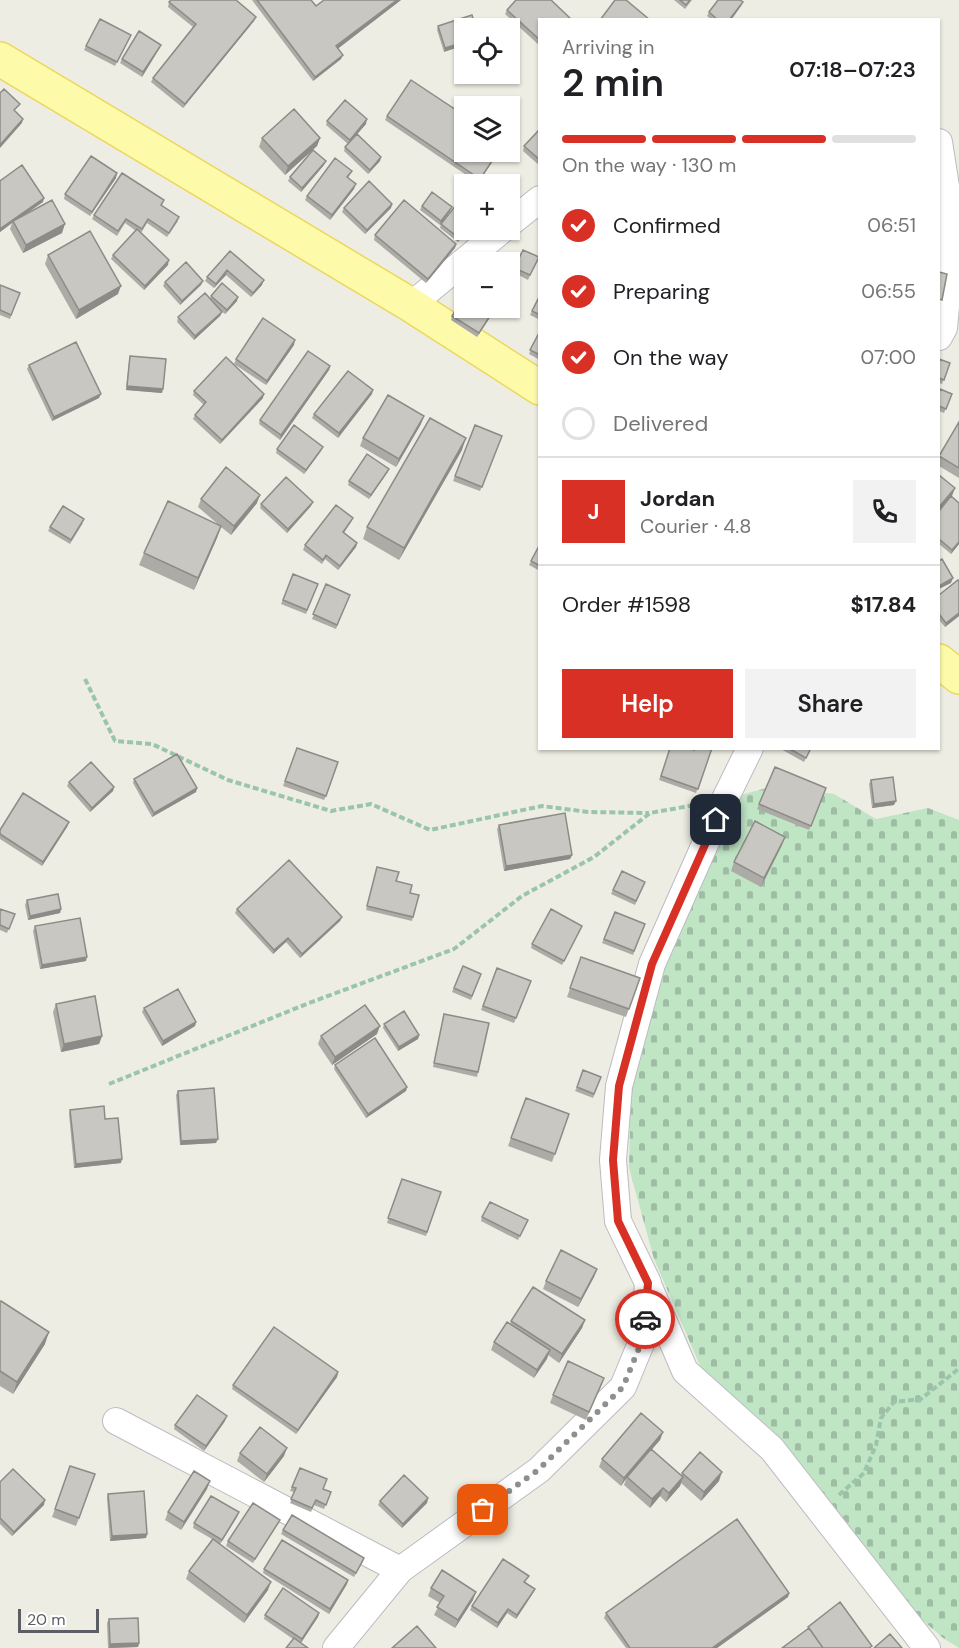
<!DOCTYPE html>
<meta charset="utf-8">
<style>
body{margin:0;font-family:"DM Sans",sans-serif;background:#f2f2f2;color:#202124;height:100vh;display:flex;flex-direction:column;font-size:22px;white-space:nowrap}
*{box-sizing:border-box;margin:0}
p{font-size:20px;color:#757577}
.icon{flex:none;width:33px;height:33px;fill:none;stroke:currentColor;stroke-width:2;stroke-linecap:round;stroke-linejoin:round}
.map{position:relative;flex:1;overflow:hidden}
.sheet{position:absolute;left:538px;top:18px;width:402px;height:732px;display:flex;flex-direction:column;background:#fff;border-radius:0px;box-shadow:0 2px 4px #0004}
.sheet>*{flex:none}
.controls{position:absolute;left:454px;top:18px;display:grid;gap:12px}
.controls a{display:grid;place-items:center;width:66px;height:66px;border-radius:0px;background:#fff;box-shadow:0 2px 4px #0004;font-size:30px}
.scale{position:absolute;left:18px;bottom:15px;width:81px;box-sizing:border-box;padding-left:6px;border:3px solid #5b5e64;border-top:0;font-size:16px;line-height:21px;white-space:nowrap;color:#5b5e64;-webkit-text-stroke:4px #fff;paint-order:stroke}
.pin{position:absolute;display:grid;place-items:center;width:51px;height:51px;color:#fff;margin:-26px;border-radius:12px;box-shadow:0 3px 9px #0006}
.courier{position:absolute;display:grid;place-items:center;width:60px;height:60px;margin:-30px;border:4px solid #d93025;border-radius:50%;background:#fff;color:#222;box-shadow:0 2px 8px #0007}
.head em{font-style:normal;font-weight:600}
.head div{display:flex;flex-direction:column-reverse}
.head{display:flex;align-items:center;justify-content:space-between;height:102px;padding:0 24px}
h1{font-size:39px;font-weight:600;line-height:45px}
.bar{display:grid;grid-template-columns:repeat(4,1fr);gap:9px 6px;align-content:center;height:72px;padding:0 24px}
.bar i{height:8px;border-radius:4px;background:#e0e0e0}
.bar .active{background:#d93025}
.bar p{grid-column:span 4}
.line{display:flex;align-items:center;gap:15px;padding:0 24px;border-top:2px solid #e0e0e0}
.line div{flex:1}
.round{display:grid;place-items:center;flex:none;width:63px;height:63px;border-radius:0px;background:#f2f2f2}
ol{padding:0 24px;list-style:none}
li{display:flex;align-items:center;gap:18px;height:66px}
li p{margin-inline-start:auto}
li .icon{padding:6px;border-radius:50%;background:#d93025;color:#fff;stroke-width:4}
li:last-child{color:#757577}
li i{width:33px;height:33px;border:3px solid #e0e0e0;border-radius:50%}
.cta{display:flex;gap:12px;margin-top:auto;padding:12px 24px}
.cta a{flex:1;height:69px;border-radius:0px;background:#d93025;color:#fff;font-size:24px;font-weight:600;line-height:69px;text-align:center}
.cta a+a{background:#f2f2f2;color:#202124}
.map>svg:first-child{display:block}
</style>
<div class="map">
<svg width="959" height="1648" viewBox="0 0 959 1648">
<defs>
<pattern id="cemetery-stones" width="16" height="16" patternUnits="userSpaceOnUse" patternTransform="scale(1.5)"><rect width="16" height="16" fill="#c0e5c5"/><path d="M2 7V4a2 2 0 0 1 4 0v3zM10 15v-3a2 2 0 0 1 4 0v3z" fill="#9fbda4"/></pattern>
</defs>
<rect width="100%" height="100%" fill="#eeede3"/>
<path fill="url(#cemetery-stones)" d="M774,786l60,8 42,25 52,-11 31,12v828l-16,-10 -62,-54 -170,-193 -57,-132 -25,-91 2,-88 28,-120 70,-162z"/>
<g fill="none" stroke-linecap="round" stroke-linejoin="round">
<defs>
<path id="minor" d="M939,142l14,89 -9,97 -5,9
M510,223l30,-24
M411,305l91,-75
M650,1289l35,82 87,78 155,199
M116,1421l284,149 139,-100 84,-83 21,-51 4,-53 -30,-62 -5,-61 6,-74 33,-122 73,-165 25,-51
M336,1648l64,-78"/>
<path id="primary" d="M0,59l411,246 129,83
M939,661l20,16"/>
</defs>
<use href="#minor" stroke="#bbbcc2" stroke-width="28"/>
<use href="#primary" stroke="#edd75d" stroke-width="36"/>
<path stroke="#9ac5ab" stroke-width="4" stroke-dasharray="6 3" stroke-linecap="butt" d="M85,679l30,62 37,3 76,36 103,31 40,-7 59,26 112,-24 46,6 61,1
M109,1084l200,-81 145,-54 68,-53 72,-39 56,-44 45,-8
M839,1495l25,-22 12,-28 5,-27 13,-16 27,-3 35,-28 3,-4"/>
<use href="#minor" stroke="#fff" stroke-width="26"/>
<use href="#primary" stroke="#fdfaaa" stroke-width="33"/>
</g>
<path fill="#acaba6" d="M252,0h59l5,6 85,-6 -63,48 3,11 -28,22z
M674,0h18l-7,9z
M169,2l85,19 -71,87 -32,-26 2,-4 40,-51 -25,-20z
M743,2l-2,4 -10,14h-19l-5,-4 2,-4z
M507,10l33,10v26l-35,-32z
M472,15l-28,37 -7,-22 1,-4z
M131,35l-16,31 -31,-16 2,-4z
M161,45l-2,4 -17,28 -22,-14 2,-4z
M387,116l112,36 -21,31 -93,-63z
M327,121l39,3 -12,14 27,19 -1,4 -12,13 -24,-23 1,-4 3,-3 -22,-19z
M540,129v37l-17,-15 1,-5z
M262,138h58l-3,8 -32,29 -26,-28z
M324,165l-23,27 -13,-11 2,-4z
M352,171l-4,7 6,11 -24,31 -25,-20 2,-4z
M116,178l-26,38 -26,-17 1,-5z
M0,181l43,21 -19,13 38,18 -39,20 -13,-24 2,-6 -12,9z
M392,204l-1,4 -26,26 -23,-22 2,-4z
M162,205l16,16 -11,16 -20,-14 -6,10 27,32 -24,25 -33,-31 2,-4 23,-24 -11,-8 -8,13 -25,-17 2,-4z
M422,206l28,5 -10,14 -20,-15z
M441,224l24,6 -7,12 -18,-14z
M375,235l81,9 -1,4 -29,35 -52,-43z
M230,251l32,34 -11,12 -25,-22 -12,13 -9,-7 2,-4z
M48,255l70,39 -42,25 -31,-55z
M539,257l-11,23 -15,-8 1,-4z
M165,282l36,3 -21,20 -17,-19z
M0,285l20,8 -10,26 -10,-4z
M540,295v25l-10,-5z
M211,296l26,5 -12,13 -6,-5 3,3 -2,4 -26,24 -17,-18 1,-5 32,-18z
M496,308l-19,29 -26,-17 1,-4z
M540,331v29l-11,-6z
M294,345l-28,40 -32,-21 2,-5z
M130,356l32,37 -36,-3 3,-29z
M939,359l11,4 -8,21 -3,-1z
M29,365l70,33 -47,23 -25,-52z
M330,366l-1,4 -49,70 -21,-16 1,-4z
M194,391l69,7 -43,46 -27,-25 2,-4 9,-10 -11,-10z
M939,393l13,1 -8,19 -5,-2z
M372,394l-34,44 -26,-20 2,-4z
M959,422v56l-20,-12v-8z
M421,424l-25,43 -36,-21 3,-8z
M475,425l27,11 -22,55 -27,-10z
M277,449l44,2 -17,23 -28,-21z
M462,450l-63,110 -36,-21 4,-12z
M389,469l-2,4 -18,26 -21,-14 1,-4z
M201,499l56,4 -26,32 -10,-8 -4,11 -23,52 -55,-25 5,-12 76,-27 -22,-19z
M261,504l50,2 -24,27 -27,-25z
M939,511l20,33 -8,10 -12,-10z
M351,522l-7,11 13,10 -1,4 -18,23 -13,-11 -3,5 -19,-14 2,-5z
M83,523l-13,21 -22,-13 2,-4z
M540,544v27l-11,-6z
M293,574l25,10 -12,30 -25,-10z
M326,584l24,11 -14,34 -24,-10z
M939,595l20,21 -14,11 -6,-7z
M297,748l29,48 -2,4 -41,-14z
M670,748l24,2 18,-2 -16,45 -37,-13z
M779,748h32l-7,14z
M775,767l51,21 -17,42 -52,-21z
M134,779l63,9 -1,4 -44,25 -19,-34z
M871,780l23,25 -22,3 -3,-24z
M69,782l45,5 -1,4 -23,21 -23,-26z
M69,822l-2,5 -25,39 -42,-27v-9z
M499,825l73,30 -2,4 -66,12 -7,-42z
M782,845l-21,42 -30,-16 3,-9z
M377,867l19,14 14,12 3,24 -1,4 -46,-11z
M622,871l23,11 -10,23 -24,-11z
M27,900l34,9 -1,4 -32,7 -3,-15z
M0,909l15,5 -8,19 -7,-3z
M237,909l105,8 -2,4 -40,37 -14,-16 -13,12 -38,-41z
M615,912l30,12 -12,31 -31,-12z
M35,926l51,35 -46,8 -7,-38z
M582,926l-20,39 -31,-17 1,-4z
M581,957l59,21 -14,39 -59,-20z
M463,966l18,8 -10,26 -19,-8z
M497,968l34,13 -17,42 -33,-13z
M56,1004l46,32 -3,8 -38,8 -8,-40z
M144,1008l52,14 -1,4 -33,20 -20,-34z
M444,1014l34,58 -1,5 -44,-10z
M384,1024l35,11 -1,4 -20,12 -15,-23z
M377,1034l-45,31 -14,-21 3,-8z
M335,1065l72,22 -1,4 -40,27 -32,-49z
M601,1077l-8,21 -18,-7 2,-4z
M178,1091l38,52 -36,2 -4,-50z
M526,1098l43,16 -17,48 -44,-16z
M70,1110l35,9 16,44 -47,5 -5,-54z
M402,1179l39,13 -15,44 -39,-13z
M482,1217l44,8 -8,15 -37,-19z
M597,1269l-3,8 -16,30 -35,-18 3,-8z
M0,1302l45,42 -32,50 -13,-8z
M585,1320l-3,8 -23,35 -11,-8 -14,23 -43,-28 3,-8 16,-18 1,-3z
M338,1372l-1,5 -41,57 -64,-45 1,-4z
M601,1386l-15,34 -36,-17 3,-8z
M225,1421l-21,30 -30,-22 1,-4z
M663,1432l-3,8 -8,9 29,26 1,-2 37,8 -18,20 -20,-18 -1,3 -14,16 -6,-6 -10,12 -26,-23 2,-6 -5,7 -22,-19 3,-8z
M240,1453l44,3 -20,26 -27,-21z
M70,1466l9,52 -3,8 -24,-9z
M300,1468l23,21 8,3 -7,17 -10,-4 -3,7 -21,-9 4,-11 -4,-1z
M0,1482l44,23 -32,31 -12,-12z
M207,1489l-26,41 -16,-10 3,-8z
M108,1494l39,40 -1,4 -36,3 -3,-43z
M428,1498l-1,5 -25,25 -24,-23 2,-4z
M237,1517l-17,27 48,46 -24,33 -58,-44 3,-8 23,-32 -19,-11 1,-5z
M280,1520l-2,4 -25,39 -27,-17 2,-5z
M283,1530l81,28 -1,4 -9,15 -73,-43z
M264,1569l84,11 -1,4 -18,30 -66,-41z
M527,1581l-2,2 10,6 -2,4 -17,26 -9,-6 -10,15 -27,-18 2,-4z
M431,1588l42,12 -18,28 -21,-13 6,-12 -12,-7z
M789,1593l-1,4 -71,51h-91l-22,-30 2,-5z
M319,1613l-1,4 -17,26 -8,-4 -29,-20 1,-4z
M109,1619l30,24 -1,4 -30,1 -1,-25z"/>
<path fill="#8c8b87" d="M397,0h4l-66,51 1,-5z
M743,2l-2,4 -10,14h-2z
M256,17l-2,4 -71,87 2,-4z
M465,42v3l-21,7 1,-4z
M161,45l-2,4 -17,28 1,-5z
M343,55l-2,4 -28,22 2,-4z
M23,119l-1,4 -22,25v-3z
M367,119l-1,5 -18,20 2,-4z
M320,138l-3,8 -32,29 3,-9z
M498,152h1l-21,31 2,-4z
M381,157l-1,4 -12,13 2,-4z
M326,161l-2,4 -23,27 1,-4z
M117,173l-1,5 -26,38 2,-4z
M356,184l-2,5 -24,31 2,-5z
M44,198l-1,4 -29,20 -1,-1 -1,2 -12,9v-3z
M392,204l-1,4 -26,26 2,-4z
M452,207l-2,4 -10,14 1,-4z
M65,224l-3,9 -39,20 3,-8z
M465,230h2l-9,12 1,-4z
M456,244l-1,4 -29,35 2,-4z
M169,260l-1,5 -24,25 1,-4z
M227,270l-1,5 -12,13 2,-4z
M264,280l-2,5 -11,12 2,-4z
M203,281l-2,4 -21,20 2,-4z
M121,286l-3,8 -42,25 3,-9z
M238,297l-1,4 -12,13 2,-4z
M495,308h1l-19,29 2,-4z
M222,312l-2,4 -26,24 1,-4z
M295,340l-1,5 -28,40 1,-4z
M330,366l-1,4 -49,70 1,-5z
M127,386l36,3 -1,4 -36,-3z
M373,390l-1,4 -34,44 1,-5z
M101,394l-2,4 -47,23 2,-4z
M264,394l-1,4 -43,46 2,-4z
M424,416l-3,8 -25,43 3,-8z
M466,438l-4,12 -63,110 5,-12z
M323,447l-2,4 -17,23 2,-4z
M389,469l-2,4 -18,26 2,-4z
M955,488l-3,8 -13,15v-4z
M260,495l-3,8 -26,32 3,-9z
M313,502l-2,4 -24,27 1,-4z
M353,518l-2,4 -10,14 2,-4z
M221,526l-4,12 -23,52 4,-12z
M959,542v2l-8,10 1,-4z
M357,543l-1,4 -18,23 2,-4z
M953,578l-2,5 -12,6v-3z
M959,613v3l-14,11 1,-4z
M114,787l-1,4 -23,21 2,-4z
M197,788l-1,4 -44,25 2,-4z
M896,801l-2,4 -22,3 2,-4z
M69,822l-2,5 -25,39 1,-4z
M785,837l-3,8 -21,42 3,-9z
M572,855l-2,4 -66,12 2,-5z
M61,909l-1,4 -32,7 2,-4z
M342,917l-2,4 -40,37 2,-4z
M288,938l-2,4 -13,12 1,-4z
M87,957l-1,4 -46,8 2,-4z
M196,1022l-1,4 -33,20 1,-5z
M380,1026l-3,8 -45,31 3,-8z
M419,1035l-1,4 -20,12 1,-4z
M102,1036l-3,8 -38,8 3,-8z
M407,1087l-1,4 -40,27 2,-4z
M218,1139l-2,4 -36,2 1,-4z
M122,1159l-1,4 -47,5 2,-4z
M597,1269l-3,8 -16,30 3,-8z
M585,1320l-3,8 -23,35 3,-9z
M49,1332l-4,12 -32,50 4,-12z
M550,1350l-3,9 -13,19 3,-8z
M338,1372l-1,5 -41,57 2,-4z
M227,1416l-2,5 -21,30 2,-5z
M663,1432l-3,8 -32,37h-1l-6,9 3,-8z
M287,1448l-3,8 -20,26 3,-8z
M722,1472l-3,9 -18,20 3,-9z
M683,1477l-3,9 -14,16 3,-9z
M210,1481l-3,8 -26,41 3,-8z
M663,1488l-3,8 -10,12 2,-9z
M428,1498l-1,5 -25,25 1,-4z
M45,1500l-1,5 -32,31 2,-4z
M239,1512l-2,5 -17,27 2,-4z
M147,1534l-1,4 -36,3 2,-5z
M348,1580l-1,4 -18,30 1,-5z
M271,1582l-3,8 -24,33 3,-8z
M535,1589l-2,4 -17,26 1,-4z
M476,1592l-3,8 -18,28 3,-8z
M789,1593l-1,4 -71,51h-5z
M508,1609l-1,4 -10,15 1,-5z
M319,1613l-1,4 -18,27 2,-5z
M139,1643l-1,4 -29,1 1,-4z"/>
<path fill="#c8c7c1" stroke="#8c8b87" stroke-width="1.5" d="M171,0h65l20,17 -71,87 -32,-26 43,-54 -27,-22z
M257,0h54l5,6 8,-6h73l-61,46 7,9 -28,22z
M516,0h35l21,20h-32v20l-33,-30z
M615,0h11l24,20h-50z
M680,0h10l-4,5z
M718,0h22l3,2 -14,18h-11l-9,-8z
M472,15l4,13h-11v14l-20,6 -7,-22z
M100,19l31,16 -14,27 -31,-16z
M139,31l22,14 -18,27 -21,-13z
M411,80l54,36v36h33l-18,27 -93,-63z
M4,89l16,15 -6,6 9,9 -23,26v-52z
M345,100l22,19 -17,21 -23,-19z
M294,109l26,29 -32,28 -26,-28z
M540,129v31l-16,-14z
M357,134l24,23 -11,13 -25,-23z
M313,150l13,11 -24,27 -12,-11z
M91,156l26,17 -25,39 -27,-18z
M335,158l17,13 -5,6 9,7 -24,31 -25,-19z
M22,165l22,33 -44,31v-48z
M122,173l42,27 -3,5 18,12 -10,16 -21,-14 -6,10 -16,-10 -8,12 -24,-16z
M369,181l23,23 -25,26 -23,-22z
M432,192l20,15 -11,14 -19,-15z
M52,200l13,24 -39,21 -13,-24z
M404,200l52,44 -28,35 -53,-44z
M460,200l5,4v26l-6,8 -18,-14z
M137,229l32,31 -24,26 -32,-31z
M90,231l31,55 -42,24 -31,-55z
M523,250l16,7 -9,18 -16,-7z
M230,251l34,29 -11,13 -26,-23 -11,14 -9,-7z
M186,262l17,19 -21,20 -17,-19z
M939,272l8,2 -5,26 -3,-1z
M222,283l16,14 -11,13 -16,-14z
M0,285l20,8 -9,22 -11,-5z
M205,293l17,19 -27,24 -17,-19z
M465,295v13h30l-16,25 -27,-17z
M540,295v20l-8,-4z
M263,318l32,22 -28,41 -31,-22z
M540,331v24l-10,-5z
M76,342l25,52 -47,23 -25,-52z
M308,351l22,15 -49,69 -21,-15z
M130,356l36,3 -3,30 -36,-3z
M226,357l38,37 -42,46 -27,-25 11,-13 -12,-11z
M939,359l11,4 -6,17 -5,-2z
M348,371l25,19 -34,43 -25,-19z
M940,389l12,5 -6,15 -7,-3v-13z
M388,395l36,21 -25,43 -36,-21z
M430,418l36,20 -62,110 -37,-21z
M959,422v46l-20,-12z
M294,425l29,22 -17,23 -29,-21z
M475,425l27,11 -20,51 -27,-11z
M367,454l22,15 -18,26 -22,-14z
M226,467l34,28 -26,31 -33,-27z
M939,475l16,13 -16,19z
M286,477l27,25 -25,27 -27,-25z
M951,496l8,7v39l-7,8 -13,-11v-28z
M168,501l53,25 -23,52 -54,-25z
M336,505l17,13 -10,14 14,11 -17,23 -14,-11 -3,5 -18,-15z
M63,506l21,13 -13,21 -21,-13z
M540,544v22l-9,-5z
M942,559l11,19 -14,8v-25z
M293,574l25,10 -11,26 -24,-10z
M958,580l1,2v31l-13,10 -7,-9v-19z
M326,584l24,11 -13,30 -24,-11z
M297,748l41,14 -12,34 -41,-15z
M670,748h18l6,2v-2h18l-14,41 -37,-13z
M788,748h23l-5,10z
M177,754l20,34 -43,25 -20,-34z
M91,762l23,25 -22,21 -23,-26z
M775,767l51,21 -15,38 -52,-22z
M893,777l3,24 -22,3 -3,-24z
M23,793l46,29 -26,40 -43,-28v-4z
M565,813l7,42 -66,11 -7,-41z
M755,821l30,16 -21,41 -30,-16z
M289,860l53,57 -40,37 -14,-16 -14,12 -37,-41z
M377,867l22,5 -3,9 16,4 -2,8 9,2 -6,22 -46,-11z
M622,871l23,11 -9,19 -23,-11z
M58,894l3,15 -31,7 -3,-16z
M0,909l15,5 -6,15 -9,-4z
M551,909l31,17 -18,35 -32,-17z
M615,912l30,12 -11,27 -30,-12z
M80,918l7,39 -45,8 -7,-39z
M581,957l59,21 -11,31 -59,-21z
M463,966l18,8 -9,22 -18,-8z
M497,968l34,13 -15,37 -33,-12z
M178,989l18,33 -33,19 -19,-33z
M95,996l7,40 -38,8 -8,-40z
M365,1005l15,21 -45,31 -14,-21z
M404,1011l15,24 -20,12 -15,-23z
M444,1014l45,9 -11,49 -44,-9z
M375,1038l32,49 -39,27 -33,-49z
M583,1070l18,7 -7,17 -17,-7z
M214,1088l4,51 -37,2 -3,-50z
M526,1098l43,16 -14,40 -44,-16z
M104,1106l1,13 13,-1 4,41 -46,5 -6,-54z
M402,1179l39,13 -14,40 -39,-14z
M490,1202l38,18 -8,16 -38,-19z
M561,1250l36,19 -16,30 -35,-18z
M533,1287l52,33 -23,34 -51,-33z
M1,1301l48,31 -32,50 -17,-11v-69z
M507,1322l43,28 -13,20 -43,-28z
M274,1327l64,45 -40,58 -65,-45z
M568,1361l36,17 -15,34 -36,-17z
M197,1395l30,21 -21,30 -31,-21z
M641,1413l22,19 -39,46 -22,-19z
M260,1427l27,21 -20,26 -27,-21z
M651,1449l32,28 -14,16 -6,-5 -11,11 -25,-22z
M700,1452l22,20 -18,20 -22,-19z
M70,1466l25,8 -16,44 -24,-9z
M300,1468l27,11 -4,10 8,3 -5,13 -10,-5 -4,8 -21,-9 5,-11 -4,-1z
M13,1469l32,31 -31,32 -14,-14v-36z
M194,1471l16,10 -26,41 -16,-10z
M404,1475l24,23 -25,26 -23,-23z
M144,1491l3,43 -35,2 -4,-42z
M211,1496l28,16 -17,28 -28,-17z
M253,1503l27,17 -25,39 -27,-18z
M292,1515l72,43 -8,15 -73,-43z
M737,1519l52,74 -77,55h-82l-24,-35z
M213,1539l58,43 -24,33 -58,-44z
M282,1540l66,40 -18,29 -66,-40z
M503,1559l26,17 -5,6 11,7 -18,26 -9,-6 -10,14 -26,-17z
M442,1570l34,22 -18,28 -21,-13 7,-11 -13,-8z
M283,1588l36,25 -17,26 -37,-24z
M840,1602l32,44 -3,2h-46l-15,-21z
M138,1618l1,25 -29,1 -1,-25z
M417,1626l19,22h-44z
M809,1628l14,20h-41z
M890,1634l12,14h-28z
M294,1638l14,10h-22z"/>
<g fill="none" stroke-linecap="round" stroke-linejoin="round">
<path stroke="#8e9090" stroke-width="6" stroke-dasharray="0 10.8" d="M483,1510l55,-40 85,-83 21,-51 1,-17"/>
<path stroke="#d93025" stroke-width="8" d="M645,1319l3,-36 -30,-62 -5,-61 6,-74 33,-122 64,-144"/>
</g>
</svg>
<div class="controls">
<a><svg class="icon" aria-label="locate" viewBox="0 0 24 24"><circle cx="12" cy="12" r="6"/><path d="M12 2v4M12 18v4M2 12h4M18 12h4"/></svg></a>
<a><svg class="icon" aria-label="layers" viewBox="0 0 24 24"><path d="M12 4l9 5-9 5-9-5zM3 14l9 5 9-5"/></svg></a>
<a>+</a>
<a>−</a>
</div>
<div class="scale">20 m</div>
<div class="pin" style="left:483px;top:1510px;background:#ea580c"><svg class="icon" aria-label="bag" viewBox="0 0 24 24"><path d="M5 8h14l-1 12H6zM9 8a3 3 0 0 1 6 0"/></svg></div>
<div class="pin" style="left:716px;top:820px;background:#1f2937"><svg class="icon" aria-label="home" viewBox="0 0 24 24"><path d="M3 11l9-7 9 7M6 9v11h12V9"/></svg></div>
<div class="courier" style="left:645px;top:1319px"><svg class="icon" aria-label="car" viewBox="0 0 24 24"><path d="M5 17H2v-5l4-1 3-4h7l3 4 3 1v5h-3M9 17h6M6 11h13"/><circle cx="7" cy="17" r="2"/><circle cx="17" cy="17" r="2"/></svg></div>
<section class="sheet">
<div class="head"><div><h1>2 min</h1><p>Arriving in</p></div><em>07:18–07:23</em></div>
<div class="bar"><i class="active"></i><i class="active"></i><i class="active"></i><i></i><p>On the way · 130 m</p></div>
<ol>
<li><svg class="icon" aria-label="check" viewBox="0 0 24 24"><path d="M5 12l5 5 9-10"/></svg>Confirmed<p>06:51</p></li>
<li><svg class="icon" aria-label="check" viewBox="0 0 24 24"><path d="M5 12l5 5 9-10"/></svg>Preparing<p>06:55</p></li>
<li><svg class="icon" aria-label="check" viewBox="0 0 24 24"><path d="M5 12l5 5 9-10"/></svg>On the way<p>07:00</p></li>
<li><i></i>Delivered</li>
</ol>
<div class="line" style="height:108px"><b class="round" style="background:#d93025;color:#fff">J</b><div><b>Jordan</b><p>Courier · 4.8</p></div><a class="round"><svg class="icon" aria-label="phone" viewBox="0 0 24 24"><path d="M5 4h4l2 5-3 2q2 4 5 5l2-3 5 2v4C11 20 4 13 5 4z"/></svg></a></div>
<div class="line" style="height:78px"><div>Order #1598</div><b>$17.84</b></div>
<div class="cta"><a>Help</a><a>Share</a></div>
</section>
</div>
